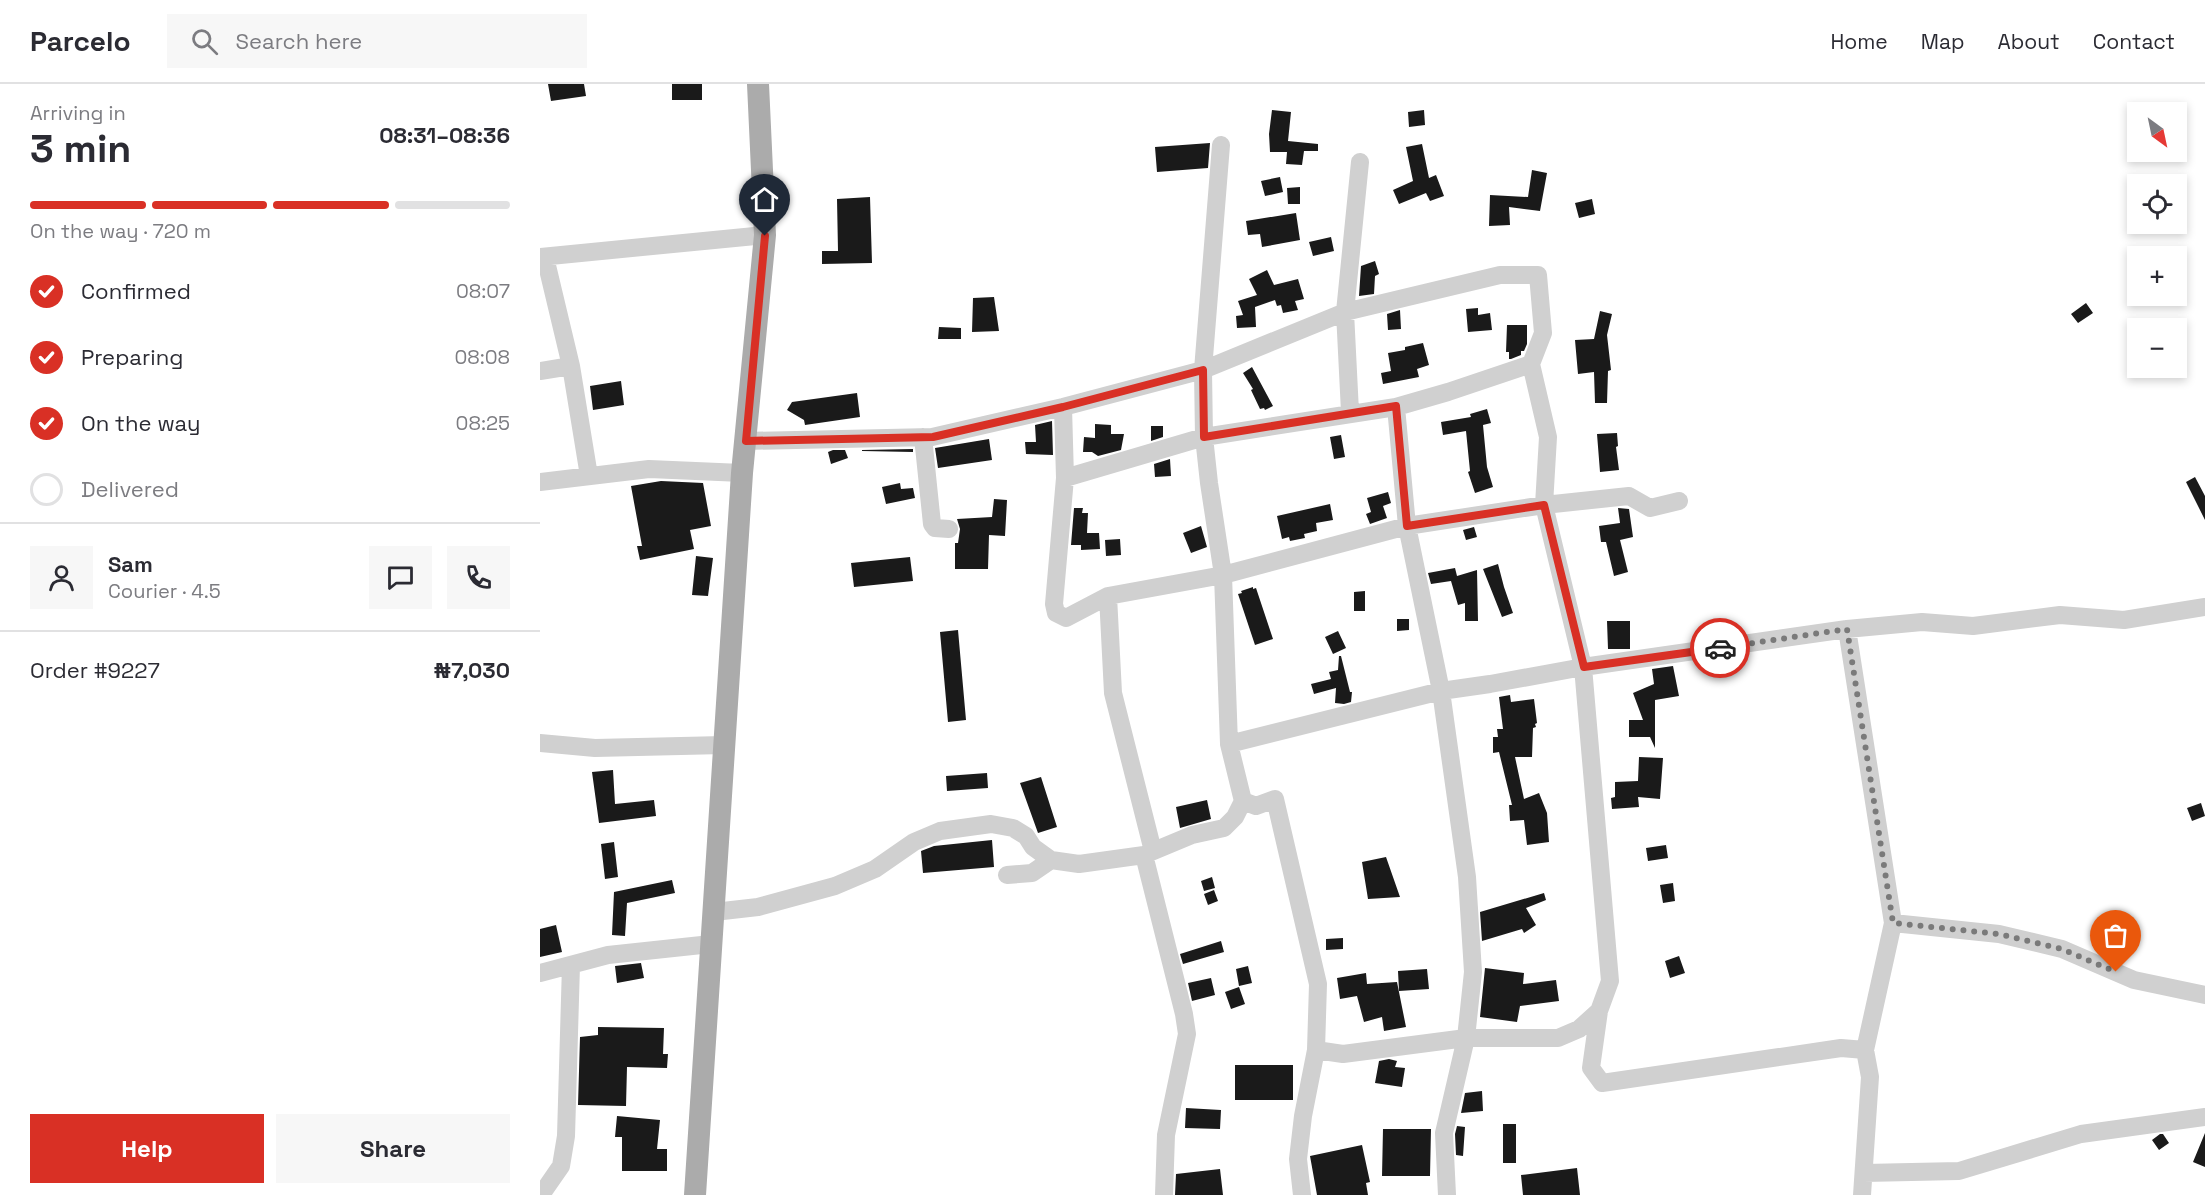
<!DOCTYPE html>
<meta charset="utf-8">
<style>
body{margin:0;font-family:"Space Grotesk",sans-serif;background:#f7f7f7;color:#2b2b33;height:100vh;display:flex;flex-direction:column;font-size:22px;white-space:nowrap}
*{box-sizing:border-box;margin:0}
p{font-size:20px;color:#7c7c81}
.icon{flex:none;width:33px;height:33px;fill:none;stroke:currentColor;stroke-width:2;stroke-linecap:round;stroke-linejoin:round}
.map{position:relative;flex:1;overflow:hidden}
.panel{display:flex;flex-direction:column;background:#fff;width:540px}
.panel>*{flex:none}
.needle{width:39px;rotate:147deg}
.buttons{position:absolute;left:1587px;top:18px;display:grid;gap:12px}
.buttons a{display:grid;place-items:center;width:60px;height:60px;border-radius:0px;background:#fff;box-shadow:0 3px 9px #0003;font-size:30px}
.pin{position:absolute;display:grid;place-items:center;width:51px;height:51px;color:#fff;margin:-62px -26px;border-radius:50% 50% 50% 0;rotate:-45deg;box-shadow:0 0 6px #0007}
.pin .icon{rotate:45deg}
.courier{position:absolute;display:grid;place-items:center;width:60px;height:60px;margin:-30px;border:4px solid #d93025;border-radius:50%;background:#fff;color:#222;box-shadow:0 2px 8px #0007}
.summary em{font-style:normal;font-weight:600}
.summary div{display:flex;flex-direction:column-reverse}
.summary{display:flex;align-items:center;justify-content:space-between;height:102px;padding:0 30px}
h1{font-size:39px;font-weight:600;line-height:45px}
.bar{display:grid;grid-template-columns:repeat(4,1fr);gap:9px 6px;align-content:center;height:72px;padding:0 30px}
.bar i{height:8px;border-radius:4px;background:#e1e1e2}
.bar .selected{background:#d93025}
.bar p{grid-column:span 4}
.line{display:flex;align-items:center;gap:15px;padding:0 30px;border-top:2px solid #e1e1e2}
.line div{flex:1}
.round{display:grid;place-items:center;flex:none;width:63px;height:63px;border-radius:0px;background:#f7f7f7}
ol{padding:0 30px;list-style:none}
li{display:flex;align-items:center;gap:18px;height:66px}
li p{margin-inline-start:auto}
li .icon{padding:6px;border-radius:50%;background:#d93025;color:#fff;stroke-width:4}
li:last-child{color:#7c7c81}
li i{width:33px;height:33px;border:3px solid #e1e1e2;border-radius:50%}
.action{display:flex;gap:12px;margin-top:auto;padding:12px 30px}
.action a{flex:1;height:69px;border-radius:0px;background:#d93025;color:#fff;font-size:24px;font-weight:600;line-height:69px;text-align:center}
.action a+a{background:#f7f7f7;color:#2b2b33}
header{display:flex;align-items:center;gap:36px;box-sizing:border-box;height:84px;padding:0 30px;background:#fff;border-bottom:2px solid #e1e1e2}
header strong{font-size:28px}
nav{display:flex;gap:33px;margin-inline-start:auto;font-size:21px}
.search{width:420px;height:54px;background:#f7f7f7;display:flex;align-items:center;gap:15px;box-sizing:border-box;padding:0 21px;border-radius:0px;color:#7c7c81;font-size:22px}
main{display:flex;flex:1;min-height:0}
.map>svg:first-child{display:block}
</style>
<header>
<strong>Parcelo</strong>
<div class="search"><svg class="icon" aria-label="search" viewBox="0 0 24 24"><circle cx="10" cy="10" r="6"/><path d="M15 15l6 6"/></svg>Search here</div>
<nav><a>Home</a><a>Map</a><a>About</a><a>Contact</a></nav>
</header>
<main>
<section class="panel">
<div class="summary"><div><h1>3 min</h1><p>Arriving in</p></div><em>08:31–08:36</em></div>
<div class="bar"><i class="selected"></i><i class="selected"></i><i class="selected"></i><i></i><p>On the way · 720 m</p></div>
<ol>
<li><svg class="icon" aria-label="check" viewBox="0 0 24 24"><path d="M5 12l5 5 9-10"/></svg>Confirmed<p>08:07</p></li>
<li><svg class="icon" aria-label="check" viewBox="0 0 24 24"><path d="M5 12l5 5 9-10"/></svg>Preparing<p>08:08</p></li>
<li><svg class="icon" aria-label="check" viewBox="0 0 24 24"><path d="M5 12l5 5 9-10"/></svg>On the way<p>08:25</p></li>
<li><i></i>Delivered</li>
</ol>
<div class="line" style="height:108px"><a class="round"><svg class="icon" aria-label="person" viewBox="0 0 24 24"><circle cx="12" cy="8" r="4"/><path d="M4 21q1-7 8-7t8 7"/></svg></a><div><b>Sam</b><p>Courier · 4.5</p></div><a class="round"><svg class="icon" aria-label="chat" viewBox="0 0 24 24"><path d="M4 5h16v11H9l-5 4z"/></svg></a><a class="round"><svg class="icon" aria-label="phone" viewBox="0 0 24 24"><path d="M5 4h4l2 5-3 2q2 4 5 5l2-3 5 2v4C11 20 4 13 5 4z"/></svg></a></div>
<div class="line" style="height:78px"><div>Order #9227</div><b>₦7,030</b></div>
<div class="action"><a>Help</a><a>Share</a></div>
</section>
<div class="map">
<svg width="1665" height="1111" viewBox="0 0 1665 1111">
<rect width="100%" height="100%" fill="#fff"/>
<path fill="#1a1a1a" d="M8,0h36l2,12 -35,5z
M132,0h30v16h-30z
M732,26l19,2 -3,29 30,3v7h-14l-2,14 -16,-1 1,-12h-17l-1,-18z
M884,26l1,15 -16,2 -1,-15z
M670,59l-2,25 -51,4 -2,-25z
M882,60l7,34 7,-3 8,21 -14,5 -4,-8 -27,11 -6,-14 20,-9 -7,-34z
M992,86l15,3 -7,38 -31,-4 1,18 -21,1 1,-31 38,2z
M740,93l3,15 -18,4 -4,-15z
M760,103v17h-12l-1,-16z
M330,113l2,66 -50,1v-13h16l-1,-52z
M1052,115l3,15 -16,4 -4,-15z
M756,129l4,27 -38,7 -2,-13 -12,1 -2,-14z
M791,153l3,14 -21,5 -4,-14z
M835,177l4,13 -4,2 -1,18 -15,2 2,-30z
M727,186l7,15 24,-6 6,20 -9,2 3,9 -15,3 -2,-8 -4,1 -2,-6 -20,7 1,20 -19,1 -1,-12 7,-1 -5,-14 19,-6 -8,-16z
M454,213l5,34 -27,1 1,-34z
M1546,219l7,10 -15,10 -7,-9z
M938,224v7l12,-2 2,17 -24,2 -2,-23z
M860,226l1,19 -13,1 -1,-16z
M1060,227l12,3 -5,21 4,35 -3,1 -1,32h-12l-1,-31 -16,2 -3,-34 19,-1z
M967,241h20v19l-3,7h-3v4l-10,4h-2v-7h-3z
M399,243l22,1v11h-23z
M883,259l6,22 -12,4 2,8 -36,7 -2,-11 10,-2 -3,-18 17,-3v-3z
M712,283l21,39 -8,4 -1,-2 -4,1 -9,-19 2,-1 -10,-16z
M81,297l3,24 -31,5 -3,-24z
M317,309l3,24 -55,8 -1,-5 -17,-10 5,-8z
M947,325l4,14 -8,2 4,42 6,20 -18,6 -7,-21 2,-1 -4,-40 -23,4 -2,-13 30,-5 -1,-3z
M512,337l1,34 -27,-1 -1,-12h11l-1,-17z
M555,340l16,1v9h13l-3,16 -23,6 -6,-4h-9l1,-15 11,1z
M611,342h12v11l-12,4z
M1077,349l1,13 -2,1 3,23 -19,2 -3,-38z
M801,351l4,22 -11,2 -4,-22z
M449,355l3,21 -54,8 -3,-20z
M373,365v3l-51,-1v-1z
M293,366h12l3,8 -17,6 -3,-12z
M630,375l1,17 -16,1 -1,-13z
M1655,393l10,19v24l-19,-38z
M121,397l42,2 8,43 -21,4 4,19 -54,11 -3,-14h5l-11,-60z
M360,399l1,6 12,-1 2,10 -29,6 -4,-17z
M848,408l3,11 -8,3 4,12 -17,6 -4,-10 5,-2 -4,-14z
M454,415l13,1 -2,36 -16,-1 -1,34h-33v-26h3l2,-14 -3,-10 35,-2z
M790,420l3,16 -17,3 1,8 -13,3 1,4 -15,3 -1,-4 -7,2 -5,-23z
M534,424h9l-1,5h6l-1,20h12l1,16 -19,1v-5h-10z
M1078,424l11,1 4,28 -13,3 8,32 -14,4 -8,-34h-5l-2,-16 21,-3z
M661,442l6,21 -16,6 -8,-20z
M934,443l3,10 -11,3 -3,-10z
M580,455l1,16 -15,1 -1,-16z
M156,472l17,2 -5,38 -16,-1z
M370,473l3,24 -59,6 -3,-24z
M958,480l6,23 9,26 -11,4 -19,-48z
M915,484l2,8 20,-6 1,51h-13v-18l-7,2 -7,-24 -20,3 -3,-11z
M713,503v2l3,-1 17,51 -18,6 -17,-51 4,-1 -1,-2z
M825,507v20h-11v-19z
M857,535h12v11l-12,1z
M1067,537h23v28h-22z
M418,546l8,90 -18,2 -8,-90z
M798,547l8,17 -13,6 -8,-17z
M799,572h2l9,36h2l-1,10 -7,2 -9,-1 1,-15 -22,6 -3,-10 20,-5 -2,-7 9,-2z
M1133,582l6,30 -24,4v48l-5,-11h-21v-17h14l-10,-27 21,-9 -2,-15z
M970,611l1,7 23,-3 3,24 -2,1 1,3 -3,1 -1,29h-17l9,42 15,-6 8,20 2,29 -22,3 -3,-25 -14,1 -1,-16h3l-13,-53 -6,1v-16h5l-1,-8h6l-4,-32z
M1099,673l24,1 -3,41 -22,-2 1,10 -27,2 -1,-11 4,-1v-15l23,-1z
M73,686l2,34 39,-4 2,16 -57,7 -7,-51z
M447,689l1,15 -41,3 -1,-15z
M501,693l16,50 -19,6 -18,-50z
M667,716l4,19 -31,9 -4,-21z
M1661,719l4,13 -13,5 -5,-13z
M452,756l2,27 -71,6 -2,-22 13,-5z
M74,758l4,35 -13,2 -4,-35z
M1126,761l2,13 -20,3 -2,-13z
M846,773l14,40 -32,2 -6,-37z
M672,793l3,11 -11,3 -3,-10z
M132,796l3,13 -48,10 -2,33 -13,-1 2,-43z
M1133,799l2,18 -12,2 -3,-18z
M674,806l4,11 -10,4 -4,-11z
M1004,809l2,7 -20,8 10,17 -12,8 -2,-4 -40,12 -2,-29z
M16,841l6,27 -22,5v-28z
M803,854v11l-17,1v-11z
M681,857l3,11 -41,12 -3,-10z
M1139,872l6,17 -15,5 -5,-17z
M101,879l3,15 -27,5 -2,-17z
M708,882l4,17 -13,3 -3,-17z
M945,884l39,5 -1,11 33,-4 3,21 -39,5 -3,16 -37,-5z
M887,885l2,20 -30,2 -1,-20z
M826,889l1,11 30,-2 9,45 -22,4 -2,-14 -18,5 -7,-26 -17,3 -3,-21z
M671,894l4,17 -23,6 -4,-18z
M699,903l6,17 -14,5 -6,-17z
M58,943l66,1 -1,26h5l-1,14 -40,-1 -1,39 -48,-1 2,-68 18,-2z
M849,975l8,2 -2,6 10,1 -3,19 -27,-4 4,-22z
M695,981h58v35h-58z
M942,1007l1,20 -22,2 4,-20z
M646,1024l35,2 -1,19 -35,-1z
M77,1032l43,4 -3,29h10v22h-45v-34h-7z
M963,1040h13v39h-13z
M917,1042l8,1 -2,29 -7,-1 -1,-21z
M843,1045h48l-1,47h-48z
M1665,1049v34l-12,-5z
M1620,1050h3l6,9 -10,7 -7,-10z
M822,1061l8,37 -4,1 2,12h-51l-7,-39z
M1037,1084l3,27h-57l-2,-20z
M680,1085l3,26h-48l1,-21z"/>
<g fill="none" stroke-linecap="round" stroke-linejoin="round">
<path stroke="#d0d0d0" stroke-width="18" d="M681,61l-18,225 1,67 5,46 14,92 6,169 14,57 13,5 19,-7 43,185 -2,66 -13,66 -5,43 4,36
M0,173l225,-22
M5,173l26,109 18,110
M0,287l31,-5
M523,323l2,71 -11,126 2,9 10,5 42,-22 115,-21 184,-49 137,-21 85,-9 21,12 29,-7
M856,323l11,119 34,165 26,186 6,95 -7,66 -22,95 3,62
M810,328l-5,-100 15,-150
M383,353l9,87 3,4 14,1
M206,357l186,-4 131,-30 140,-37 142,-58 155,-37h38l5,58 -12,31 17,73 -4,68 39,162 27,314 -11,30 -20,18 -21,9h-92l-123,16 -27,-4
M525,394l139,-41 192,-30 52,-15 83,-28
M0,398l109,-13 93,4
M568,512l5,97 40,158
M1307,545l46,294 -28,127
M0,659l55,5 129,-3
M689,660l212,-53 49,-7 93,-17 264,-38 75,-7 51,4 87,-11 64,5 81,-13
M604,771l40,159 3,20 -21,101 -2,60
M467,791l25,-2 19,-13
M174,828l44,-5 77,-21 40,-17 39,-27 26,-11 51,-7 22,4 13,8 7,11 18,13 28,4 65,-9 48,-20 32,-7 11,-11 8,-16
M1353,839l106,11 63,15 72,31 71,15
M0,889l68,-18 103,-11
M1059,927l-8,57 11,15 239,-35 24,2 5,27 -8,118
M1324,1089l95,-2 122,-37 124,-17
M0,1107l5,-2 16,-23 5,-30 5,-171"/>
<path stroke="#ababab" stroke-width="22" d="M155,1111l47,-722 23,-238 -7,-151"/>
</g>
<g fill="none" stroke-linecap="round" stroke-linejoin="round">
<path stroke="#7a7a7a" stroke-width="6" stroke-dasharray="0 10.8" d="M1180,564l127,-19 46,294 106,11 63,15 54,23"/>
<path stroke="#d93025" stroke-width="8" d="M225,152l-19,205 187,-4 130,-30 140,-37 1,67 192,-31 11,120 137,-21 40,162 136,-19"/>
</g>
</svg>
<div class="buttons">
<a><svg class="needle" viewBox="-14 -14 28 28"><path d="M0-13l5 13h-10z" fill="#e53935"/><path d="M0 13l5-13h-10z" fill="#7c7c81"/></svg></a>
<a><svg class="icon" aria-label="locate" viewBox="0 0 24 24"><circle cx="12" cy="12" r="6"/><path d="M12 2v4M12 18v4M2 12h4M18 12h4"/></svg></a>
<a>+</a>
<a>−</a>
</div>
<div class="pin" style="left:1576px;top:888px;background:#ea580c"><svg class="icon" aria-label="bag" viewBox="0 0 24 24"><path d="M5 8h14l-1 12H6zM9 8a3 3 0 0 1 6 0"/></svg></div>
<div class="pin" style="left:225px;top:152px;background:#1f2937"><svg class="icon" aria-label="home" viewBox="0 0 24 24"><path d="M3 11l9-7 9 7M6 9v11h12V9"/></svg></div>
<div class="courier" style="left:1180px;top:564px"><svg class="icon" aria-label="car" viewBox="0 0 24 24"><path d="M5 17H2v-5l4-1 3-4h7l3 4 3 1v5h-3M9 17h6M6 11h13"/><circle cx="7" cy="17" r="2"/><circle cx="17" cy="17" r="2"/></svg></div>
</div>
</main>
